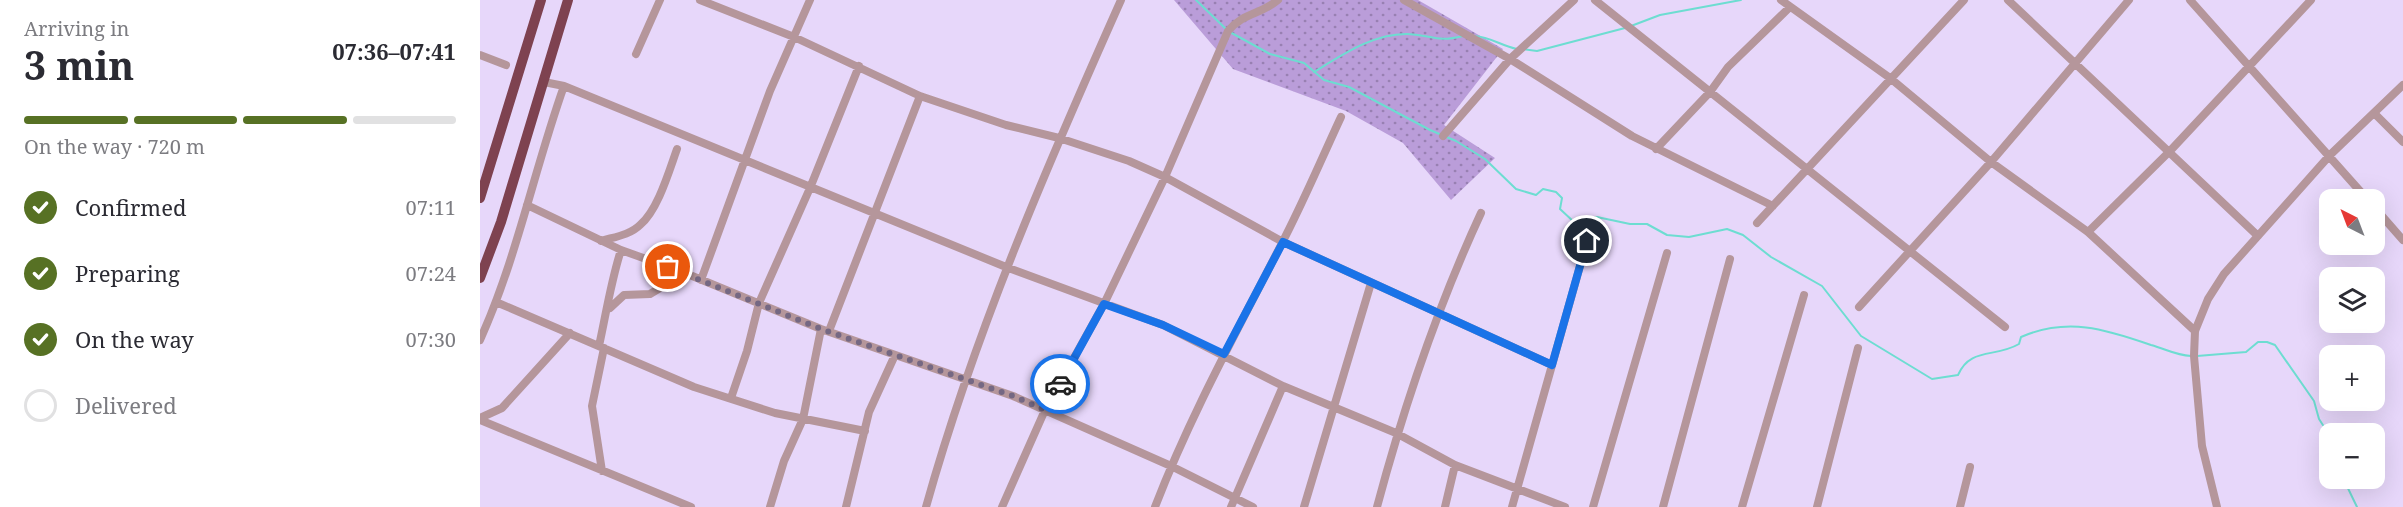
<!DOCTYPE html>
<meta charset="utf-8">
<style>
body{margin:0;font-family:"Noto Serif",serif;background:#f2f2f3;color:#2b2b33;height:100vh;display:flex;flex-direction:column;font-size:22px;white-space:nowrap}
*{box-sizing:border-box;margin:0}
p{font-size:20px;color:#7c7c81}
.icon{flex:none;width:33px;height:33px;fill:none;stroke:currentColor;stroke-width:2;stroke-linecap:round;stroke-linejoin:round}
.map{position:relative;flex:1;overflow:hidden}
.panel{display:flex;flex-direction:column;background:#fff;width:480px}
.panel>*{flex:none}
.needle{width:39px;rotate:318deg}
.buttons{position:absolute;left:1839px;top:189px;display:grid;gap:12px}
.buttons a{display:grid;place-items:center;width:66px;height:66px;border-radius:12px;background:#fff;box-shadow:0 6px 24px #0002;font-size:30px}
.pin{position:absolute;display:grid;place-items:center;width:51px;height:51px;color:#fff;margin:-26px;border:3px solid #fff;border-radius:50%;box-shadow:0 2px 6px #0007}
.courier{position:absolute;display:grid;place-items:center;width:60px;height:60px;margin:-30px;border:4px solid #1a73e8;border-radius:50%;background:#fff;color:#222;box-shadow:0 2px 8px #0007}
.summary em{font-style:normal;font-weight:700}
.summary div{display:flex;flex-direction:column-reverse}
.summary{display:flex;align-items:center;justify-content:space-between;height:102px;padding:0 24px}
h1{font-size:39px;font-weight:700;line-height:45px}
.bar{display:grid;grid-template-columns:repeat(4,1fr);gap:9px 6px;align-content:center;height:72px;padding:0 24px}
.bar i{height:8px;border-radius:4px;background:#e1e1e2}
.bar .on{background:#577124}
.bar p{grid-column:span 4}
ol{padding:0 24px;list-style:none}
li{display:flex;align-items:center;gap:18px;height:66px}
li p{margin-inline-start:auto}
li .icon{padding:6px;border-radius:50%;background:#577124;color:#fff;stroke-width:4}
li:last-child{color:#7c7c81}
li i{width:33px;height:33px;border:3px solid #e1e1e2;border-radius:50%}
main{display:flex;flex:1;min-height:0}
.map>svg:first-child{display:block}
</style>
<main>
<section class="panel">
<div class="summary"><div><h1>3 min</h1><p>Arriving in</p></div><em>07:36–07:41</em></div>
<div class="bar"><i class="on"></i><i class="on"></i><i class="on"></i><i></i><p>On the way · 720 m</p></div>
<ol>
<li><svg class="icon" aria-label="check" viewBox="0 0 24 24"><path d="M5 12l5 5 9-10"/></svg>Confirmed<p>07:11</p></li>
<li><svg class="icon" aria-label="check" viewBox="0 0 24 24"><path d="M5 12l5 5 9-10"/></svg>Preparing<p>07:24</p></li>
<li><svg class="icon" aria-label="check" viewBox="0 0 24 24"><path d="M5 12l5 5 9-10"/></svg>On the way<p>07:30</p></li>
<li><i></i>Delivered</li>
</ol>
</section>
<div class="map">
<svg width="1923" height="507" viewBox="0 0 1923 507">
<defs>
<pattern id="grass-dots" width="8" height="8" patternUnits="userSpaceOnUse" patternTransform="scale(1.5)"><rect width="8" height="8" fill="#ba9dd9"/><path d="M2 2h.1M6 6h.1" fill="none" stroke="#9880b2" stroke-width="1.8" stroke-linecap="round"/></pattern>
</defs>
<rect width="100%" height="100%" fill="#e7d7fa"/>
<path fill="url(#grass-dots)" d="M694,0h244l85,49 -59,76 51,33 -44,42 -48,-57 -57,-32 -113,-42z"/>
<g fill="none" stroke-linecap="round" stroke-linejoin="round">
<path stroke="#6dddd1" stroke-width="2" d="M716,0l32,31 42,23 34,9 20,17 25,7 81,43 26,11 29,18 31,30 20,6 7,-6 13,3 6,6 -2,11 14,13 23,-5 33,7h17l20,11 22,2 38,-8 16,6 28,22 51,29 39,50 71,43 26,-4c12,-28 37,-17 61,-31l2,-7c46,-20 84,-8 130,8 15,4 24,10 40,11
M1151,26l29,-11 81,-15
M995,36c15,1 27,10 42,13
M1043,49l14,2 88,-23
M834,72c28,-17 60,-39 94,-38 25,1 27,9 55,2
M1717,356l49,-4 12,-10h9l8,3 39,56 5,18 11,17
M1863,478l14,29"/>
<path stroke="#b5969b" stroke-width="8" d="M220,0l94,37 126,59 86,29 53,13 70,23 36,16 118,65 269,123
M924,0l106,59 122,77 141,70
M1115,0l410,327
M1301,0l109,78 101,84 97,70 107,99
M1528,0l250,236
M1710,0l178,200
M156,54l24,-54
M0,55l26,10
M64,82l20,4 442,181 157,58 120,61 113,47 59,32 110,42
M1894,113l29,29
M963,136l67,-77 64,-59
M1176,149l54,-57 18,-25 62,-60
M47,205l94,45 64,23 136,56 192,67 158,70 82,41
M1894,207l29,33
M1277,223l207,-223
M1608,232l82,-81 141,-151
M121,241c13,-4 29,-6 39,-16 18,-15 29,-54 37,-76
M221,280l69,-189 40,-91
M16,302l198,85 81,26 90,18
M1379,307l132,-145 138,-162
M130,308l14,-13 26,-1 35,-21
M349,331l91,-235
M0,340c37,-82 54,-170 84,-254
M119,346c7,-32 12,-65 22,-96
M251,398l16,-47 12,-48 51,-115 49,-122
M0,418l22,-10 68,-75
M0,420l211,87
M122,471l-10,-65 12,-58
M290,507l14,-46 19,-42 18,-90
M366,507l23,-95 26,-57
M446,507c49,-175 121,-341 195,-507
M522,507l43,-97 59,-106 61,-127 63,-146c16,-19 32,-16 50,-31
M675,507c35,-91 82,-176 126,-262 22,-42 40,-85 60,-128
M751,507l52,-121
M824,507l67,-224
M897,507c27,-101 60,-199 104,-294
M965,507l10,-42
M1032,507l81,-287
M1113,507l74,-254
M1183,507l67,-248
M1262,507l62,-212
M1337,507l41,-159
M1480,507l10,-40
M1737,507l-15,-61 -8,-90 1,-25 13,-32 16,-25 106,-119 73,-70"/>
<path stroke="#7e4250" stroke-width="10" d="M0,198l61,-198
M0,278l21,-56 67,-222"/>
</g>
<g fill="none" stroke-linecap="round" stroke-linejoin="round">
<path stroke="#756883" stroke-width="6" stroke-dasharray="0 10.8" d="M188,267l153,62 192,67 32,14 15,-26"/>
<path stroke="#1a73e8" stroke-width="8" d="M580,384l44,-80 59,21 61,29 59,-112 269,123 35,-124"/>
</g>
</svg>
<div class="buttons">
<a><svg class="needle" viewBox="-14 -14 28 28"><path d="M0-13l5 13h-10z" fill="#e53935"/><path d="M0 13l5-13h-10z" fill="#7c7c81"/></svg></a>
<a><svg class="icon" aria-label="layers" viewBox="0 0 24 24"><path d="M12 4l9 5-9 5-9-5zM3 14l9 5 9-5"/></svg></a>
<a>+</a>
<a>−</a>
</div>
<div class="pin" style="left:188px;top:267px;background:#ea580c"><svg class="icon" aria-label="bag" viewBox="0 0 24 24"><path d="M5 8h14l-1 12H6zM9 8a3 3 0 0 1 6 0"/></svg></div>
<div class="pin" style="left:1107px;top:241px;background:#1f2937"><svg class="icon" aria-label="home" viewBox="0 0 24 24"><path d="M3 11l9-7 9 7M6 9v11h12V9"/></svg></div>
<div class="courier" style="left:580px;top:384px"><svg class="icon" aria-label="car" viewBox="0 0 24 24"><path d="M5 17H2v-5l4-1 3-4h7l3 4 3 1v5h-3M9 17h6M6 11h13"/><circle cx="7" cy="17" r="2"/><circle cx="17" cy="17" r="2"/></svg></div>
</div>
</main>
